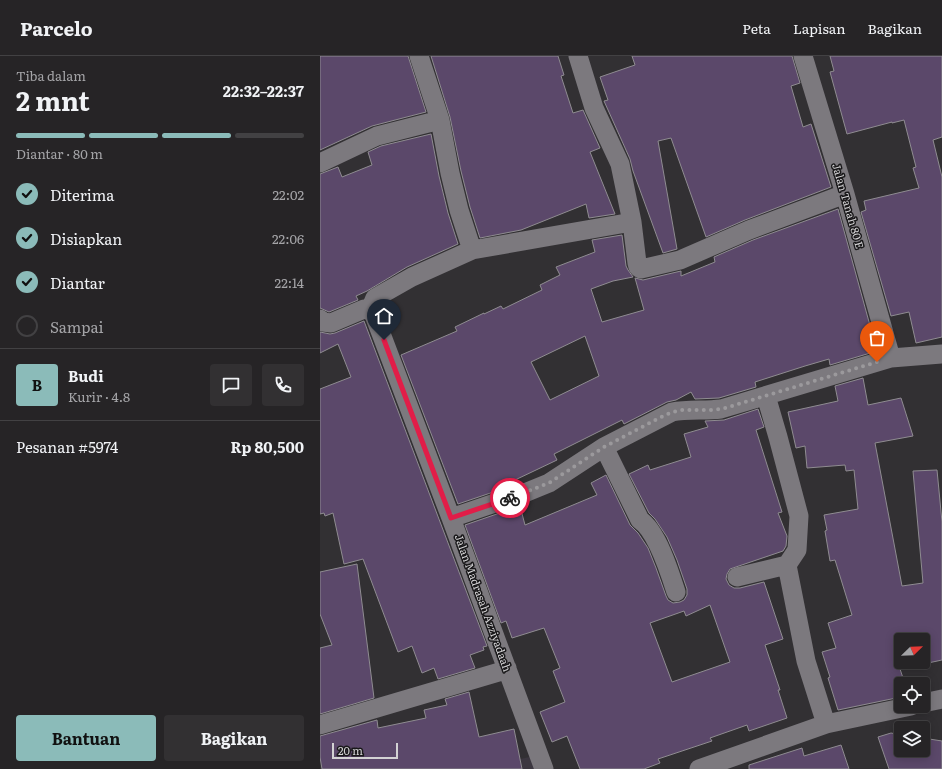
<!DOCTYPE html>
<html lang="id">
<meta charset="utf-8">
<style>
body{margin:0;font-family:Literata,serif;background:#323032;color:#f1f3f6;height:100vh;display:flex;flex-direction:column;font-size:15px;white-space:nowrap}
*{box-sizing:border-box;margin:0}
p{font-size:13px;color:#a4a4a7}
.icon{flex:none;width:22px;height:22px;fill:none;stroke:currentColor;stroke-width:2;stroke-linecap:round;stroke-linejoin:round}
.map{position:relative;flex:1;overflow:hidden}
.details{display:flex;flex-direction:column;background:#262426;width:320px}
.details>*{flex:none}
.needle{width:26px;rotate:67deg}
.fabs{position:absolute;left:574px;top:577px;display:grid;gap:8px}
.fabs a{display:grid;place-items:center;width:36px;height:36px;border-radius:4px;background:#262426;box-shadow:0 2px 10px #0003,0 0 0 1px #424143;font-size:20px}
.scale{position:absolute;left:12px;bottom:10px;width:66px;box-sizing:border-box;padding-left:4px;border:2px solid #d3d2d4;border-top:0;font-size:11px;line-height:14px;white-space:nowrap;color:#d3d2d4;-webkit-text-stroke:3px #19181a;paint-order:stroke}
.pin{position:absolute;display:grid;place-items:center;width:34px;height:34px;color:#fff;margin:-41px -17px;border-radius:50% 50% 50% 0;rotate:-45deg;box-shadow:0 0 4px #0007}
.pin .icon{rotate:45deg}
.courier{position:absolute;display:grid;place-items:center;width:40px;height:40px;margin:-20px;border:3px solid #e11d48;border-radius:50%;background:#fff;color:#222;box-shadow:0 1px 5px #0007}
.headline em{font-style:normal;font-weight:700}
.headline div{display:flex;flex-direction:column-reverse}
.headline{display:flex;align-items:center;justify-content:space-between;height:68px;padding:0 16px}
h1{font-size:26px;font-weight:700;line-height:30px}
.bar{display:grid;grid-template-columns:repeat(4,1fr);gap:6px 4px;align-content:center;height:48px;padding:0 16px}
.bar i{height:5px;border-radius:3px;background:#424143}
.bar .active{background:#8bbbb9}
.bar p{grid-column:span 4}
.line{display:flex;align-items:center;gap:10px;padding:0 16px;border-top:1px solid #424143}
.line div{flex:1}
.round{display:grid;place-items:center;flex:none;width:42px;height:42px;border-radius:4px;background:#323032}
ol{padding:0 16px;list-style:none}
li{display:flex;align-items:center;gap:12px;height:44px}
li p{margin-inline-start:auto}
li .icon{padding:4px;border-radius:50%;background:#8bbbb9;color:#111;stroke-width:4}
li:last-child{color:#a4a4a7}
li i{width:22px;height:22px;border:2px solid #424143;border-radius:50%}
.button{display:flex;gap:8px;margin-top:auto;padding:8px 16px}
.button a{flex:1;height:46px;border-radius:4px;background:#8bbbb9;color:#111;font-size:16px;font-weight:700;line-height:46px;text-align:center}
.button a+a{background:#323032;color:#f1f3f6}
header{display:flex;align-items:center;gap:24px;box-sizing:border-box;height:56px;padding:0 20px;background:#262426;border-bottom:1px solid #424143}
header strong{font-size:19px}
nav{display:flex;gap:22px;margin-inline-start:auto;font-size:14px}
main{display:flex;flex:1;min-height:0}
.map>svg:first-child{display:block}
</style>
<header>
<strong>Parcelo</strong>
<nav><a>Peta</a><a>Lapisan</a><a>Bagikan</a></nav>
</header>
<main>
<section class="details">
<div class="headline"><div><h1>2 mnt</h1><p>Tiba dalam</p></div><em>22:32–22:37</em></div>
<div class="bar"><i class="active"></i><i class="active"></i><i class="active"></i><i></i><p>Diantar · 80 m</p></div>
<ol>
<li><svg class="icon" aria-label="check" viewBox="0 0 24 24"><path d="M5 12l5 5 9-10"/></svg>Diterima<p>22:02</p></li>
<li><svg class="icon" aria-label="check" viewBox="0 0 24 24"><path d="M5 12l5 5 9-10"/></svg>Disiapkan<p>22:06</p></li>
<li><svg class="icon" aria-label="check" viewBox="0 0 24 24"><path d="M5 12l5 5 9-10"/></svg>Diantar<p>22:14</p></li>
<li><i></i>Sampai</li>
</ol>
<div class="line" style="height:72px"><b class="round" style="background:#8bbbb9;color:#111">B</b><div><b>Budi</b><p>Kurir · 4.8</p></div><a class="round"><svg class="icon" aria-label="chat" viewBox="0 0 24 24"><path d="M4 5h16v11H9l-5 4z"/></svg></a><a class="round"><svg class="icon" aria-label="phone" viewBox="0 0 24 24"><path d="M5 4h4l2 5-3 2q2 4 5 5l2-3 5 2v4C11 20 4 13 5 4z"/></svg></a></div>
<div class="line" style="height:52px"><div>Pesanan #5974</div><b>Rp 80,500</b></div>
<div class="button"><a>Bantuan</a><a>Bagikan</a></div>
</section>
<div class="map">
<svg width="622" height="713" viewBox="0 0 622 713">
<rect width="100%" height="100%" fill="#323033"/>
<path fill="#3c3740" d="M223,698l6,15h-74z"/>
<path fill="#5b486a" stroke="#8f8c91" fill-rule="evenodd" d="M0,0h88l18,56 -54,14 -52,24z
M111,0h127l6,19 -3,1 12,37 10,-3 17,38 -10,4 25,62 -26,4 -3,-14 -65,26 -41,8 -10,-31 -9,-36 -11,-54z
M312,0h160l8,27 -9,3 12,41 8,-3 20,63 -86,33 -39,17 -35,-99 -13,3 19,108 -14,4 -30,-82 -3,-12 -26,-58 4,-1 -8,-23 35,-12z
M510,0h112v81l-9,3 9,37v160l-26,6 -7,-31 -18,4 -30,-104 5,-2 -2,-9 55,-13 -6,-20 3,-1 -12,-47 -12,3v-1l-45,12 -17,-62 4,-1z
M111,78l8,42 9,37 10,31 -51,23 -40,24 -11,5 2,4 -29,12 -9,-4v-134l18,-7 4,10 30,-12 -4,-13 13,-6z
M518,153l39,142 -47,14 -1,-6 -24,7 -50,16 1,5 -37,11 -24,1 -4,-7 -15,8 -9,2 -43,22 -2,-4 -68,34 3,6 -42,20 2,4 -59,20 -57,-149 56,-24 -2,-4 29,-14v1l17,-8 2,3 39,-19 -2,-5 20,-10 -4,-8 39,-15 -3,-12 30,-5 4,31 2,4 5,7 -20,4 -22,8 11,33 42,-12 -9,-32 8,2 38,-9v5l34,-14 -1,-5 39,-17zM265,280l14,40 -49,24 -19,-38z
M44,265l123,325 -4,1 1,3 -14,5 5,13 -37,11 -4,-11 -12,5 -10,-27 -14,6 -35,-93 -19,5 -11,-51 -8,3 -1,-3 -4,1v-125l31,-12 -13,-33 -18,9v-21l10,2 5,-1z
M543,322l5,27 33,-7 12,38 -38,7 27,143 21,-3 -10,-112 24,-1 5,52v138l-42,9 5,15h-4v13l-63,13 -10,-32 2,-1 -8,-25 14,-4 -8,-25 24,-8 -17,-55 -5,1 -5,-30 2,-1 -3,-15 34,-6 -4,-39 -8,1 -1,-6 -38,3 -2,-22 -9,2 -8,-36 50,-11 -3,-15zM581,584h22v22h-22z
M438,353l6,18 -8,3 26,82 -4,1 9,23 -1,10 -3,5 -53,18 -3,5 -1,5 3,6 5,3h6l24,-6 19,57 -18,6 15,45h-2l9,28 -38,13 -2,-6 -37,13 2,3 -54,18 2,4 -16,6h-64l-13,-33 -15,6 -12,-30 25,-10 -12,-31 7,-3 -16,-40 -32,10 -6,-17 -5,2 -36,-98 55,-19 5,19 72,-30 -6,-12 15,-8 24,50 8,8 10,15 8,20 10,28 2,4 5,3 7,-1 4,-2 3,-5v-6l-10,-29 -10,-23 -12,-18 -6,-6 -20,-39 19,-9 2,5 41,-13 -7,-23 24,-7 -3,-6 19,-1zM390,549l20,57 -58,20 -22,-59 34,-12 2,5z
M37,508l17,134 -54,16v-66l12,-3 -12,-31v-42z
M149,636l10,45 35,-8 8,40h-200l-2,-12v-21l57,-16 1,8 48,-10 -2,-8 23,-5 -2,-6z
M571,677l10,2v15h22v-12l19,3v28h-53l-11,-32z
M521,689l8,24h-100v-4l53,-17 2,8z"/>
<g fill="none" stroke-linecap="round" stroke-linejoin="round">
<path stroke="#7c797e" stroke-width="19" d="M99,0l21,64 10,53 9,37 13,40
M258,0l16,52 26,56 12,58 5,41 1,4 3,2 39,-9 69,-30 96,-36
M483,0l42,138 46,164
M0,107l57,-27 63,-16
M50,254l5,-12 37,-21 60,-27 160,-28
M0,263l3,3 8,1 33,-14 6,1 4,5 77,203 93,251
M284,391l36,73c17,11 30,53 36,72
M131,462l76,-26 22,-9 55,-36 68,-35c16,-3 33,-1 49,-3l170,-51 51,-4
M467,509l19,96 20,63
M417,521l50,-12 10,-15 2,-34 -21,-79 -12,-41
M603,647l19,-4
M0,669l179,-53 8,-4
M379,713l127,-45 85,-18"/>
</g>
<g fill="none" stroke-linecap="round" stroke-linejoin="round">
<path stroke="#9b999c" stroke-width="4" stroke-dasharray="0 7.2" d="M190,442l39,-15 55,-36 55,-29 13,-6 10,-2h29l11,-1 155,-47"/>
<path stroke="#e11d48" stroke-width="5" d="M64,284l67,178 59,-20"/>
</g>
<g text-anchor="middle" stroke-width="3" stroke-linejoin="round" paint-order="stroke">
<g font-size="11" fill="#d3d2d4" stroke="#19181a">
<text transform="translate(528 150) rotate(74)" y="4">Jalan Tanah 80 E</text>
<text transform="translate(163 547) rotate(70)" y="4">Jalan Madrasah Azziyadaah</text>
</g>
</g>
</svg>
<div class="fabs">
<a><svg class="needle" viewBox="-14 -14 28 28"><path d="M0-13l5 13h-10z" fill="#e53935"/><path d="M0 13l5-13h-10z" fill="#a4a4a7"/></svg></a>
<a><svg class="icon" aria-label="locate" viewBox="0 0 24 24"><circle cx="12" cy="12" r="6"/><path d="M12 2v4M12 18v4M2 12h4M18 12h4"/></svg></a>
<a><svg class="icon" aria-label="layers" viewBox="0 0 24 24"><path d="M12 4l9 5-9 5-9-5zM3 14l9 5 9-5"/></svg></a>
</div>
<div class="scale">20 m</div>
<div class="pin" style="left:557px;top:306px;background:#ea580c"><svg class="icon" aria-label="bag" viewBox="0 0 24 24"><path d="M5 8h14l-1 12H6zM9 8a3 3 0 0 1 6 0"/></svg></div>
<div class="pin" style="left:64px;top:284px;background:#1f2937"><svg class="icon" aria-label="home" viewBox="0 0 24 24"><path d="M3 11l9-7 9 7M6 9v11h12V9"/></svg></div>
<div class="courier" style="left:190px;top:442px"><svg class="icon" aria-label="bike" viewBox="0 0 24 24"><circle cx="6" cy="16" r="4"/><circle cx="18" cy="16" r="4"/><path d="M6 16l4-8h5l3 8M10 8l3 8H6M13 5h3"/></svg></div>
</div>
</main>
